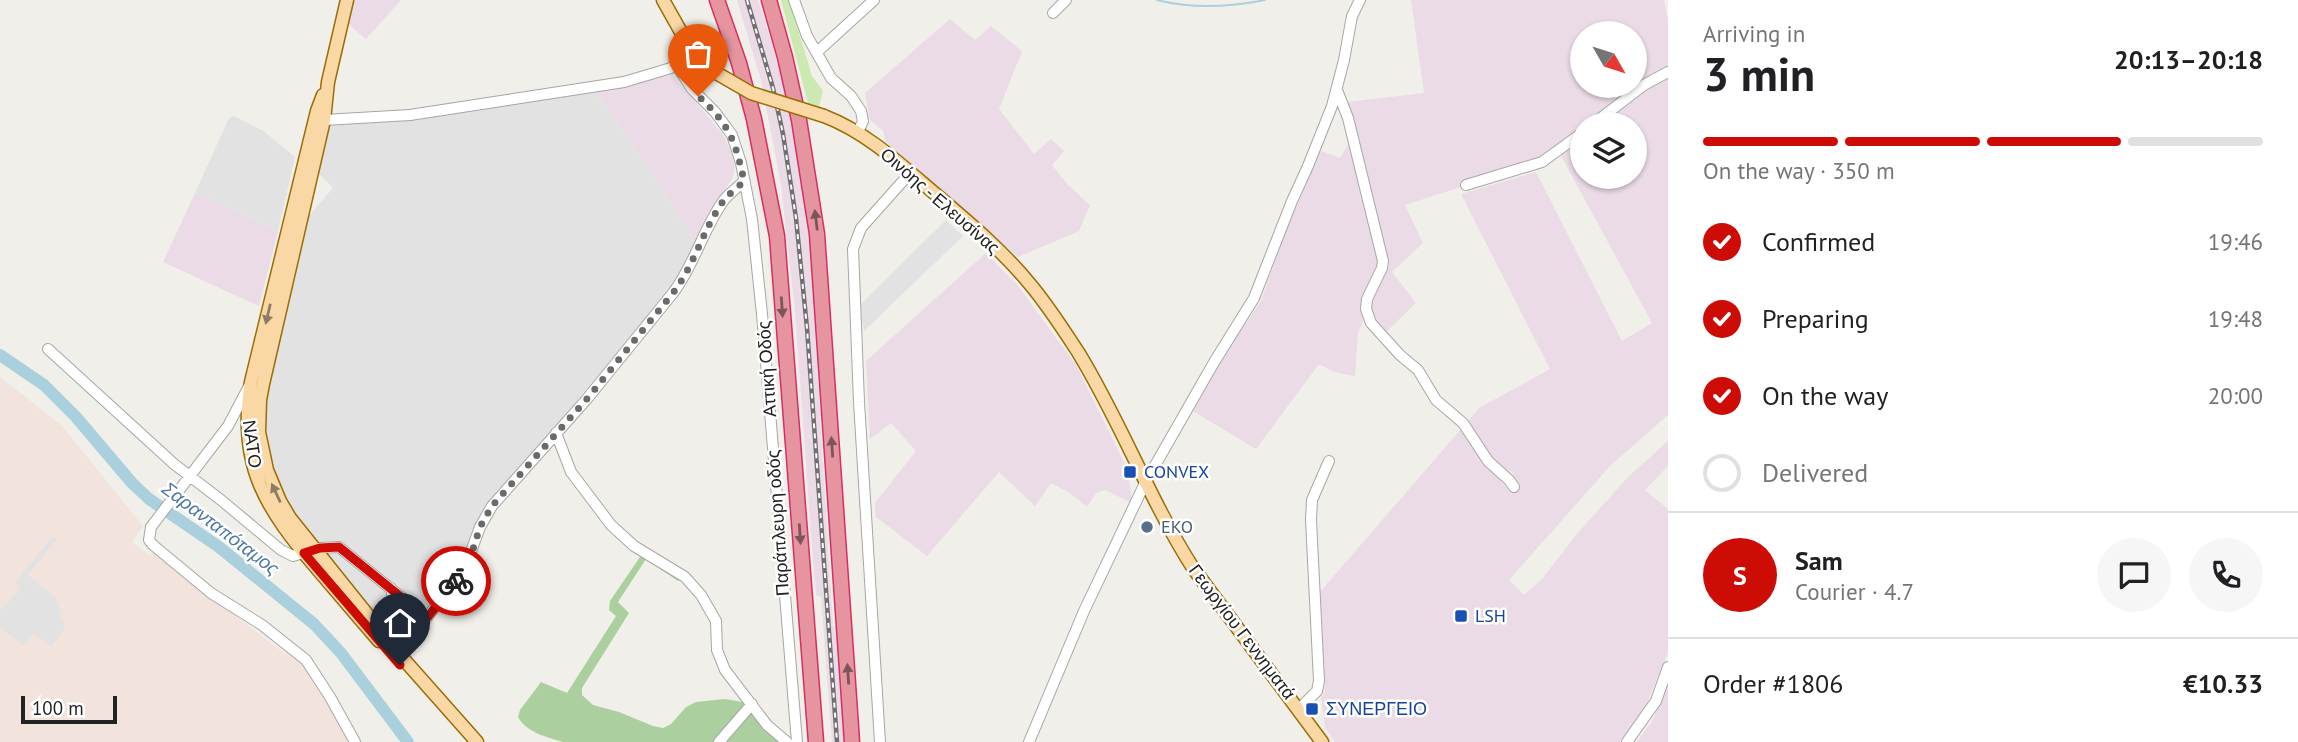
<!DOCTYPE html>
<meta charset="utf-8">
<style>
body{margin:0;font-family:"PT Sans",sans-serif;background:#f6f6f6;color:#202124;height:100vh;display:flex;flex-direction:column;font-size:26px;white-space:nowrap}
*{box-sizing:border-box;margin:0}
p{font-size:23px;color:#757577}
.icon{flex:none;width:38px;height:38px;fill:none;stroke:currentColor;stroke-width:2;stroke-linecap:round;stroke-linejoin:round}
.map{position:relative;flex:1;overflow:hidden}
.drawer{display:flex;flex-direction:column;background:#fff;width:630px}
.drawer>*{flex:none}
.needle{width:46px;rotate:129deg}
.fabs{position:absolute;left:1570px;top:21px;display:grid;gap:14px}
.fabs a{display:grid;place-items:center;width:77px;height:77px;border-radius:50%;background:#fff;box-shadow:0 2px 5px #0004;font-size:35px}
.scale{position:absolute;left:21px;bottom:18px;width:96px;box-sizing:border-box;padding-left:7px;border:4px solid #222;border-top:0;font-size:19px;line-height:24px;white-space:nowrap;color:#222;-webkit-text-stroke:5px #fff;paint-order:stroke}
.pin{position:absolute;display:grid;place-items:center;width:60px;height:60px;color:#fff;margin:-72px -30px;border-radius:50% 50% 50% 0;rotate:-45deg;box-shadow:0 0 7px #0007}
.pin .icon{rotate:45deg}
.courier{position:absolute;display:grid;place-items:center;width:70px;height:70px;margin:-35px;border:5px solid #cd0c06;border-radius:50%;background:#fff;color:#222;box-shadow:0 2px 9px #0007}
.overview em{font-style:normal;font-weight:600}
.overview div{display:flex;flex-direction:column-reverse}
.overview{display:flex;align-items:center;justify-content:space-between;height:119px;padding:0 35px}
h1{font-size:46px;font-weight:600;line-height:52px}
.bar{display:grid;grid-template-columns:repeat(4,1fr);gap:10px 7px;align-content:center;height:84px;padding:0 35px}
.bar i{height:9px;border-radius:5px;background:#e0e0e0}
.bar .selected{background:#cd0c06}
.bar p{grid-column:span 4}
.line{display:flex;align-items:center;gap:18px;padding:0 35px;border-top:2px solid #e0e0e0}
.line div{flex:1}
.round{display:grid;place-items:center;flex:none;width:74px;height:74px;border-radius:37px;background:#f6f6f6}
ol{padding:0 35px;list-style:none}
li{display:flex;align-items:center;gap:21px;height:77px}
li p{margin-inline-start:auto}
li .icon{padding:7px;border-radius:50%;background:#cd0c06;color:#fff;stroke-width:4}
li:last-child{color:#757577}
li i{width:38px;height:38px;border:4px solid #e0e0e0;border-radius:50%}
main{display:flex;flex:1;min-height:0}
.map>svg:first-child{display:block}
</style>
<main>
<div class="map">
<svg width="1668" height="742" viewBox="0 0 1668 742">
<rect width="100%" height="100%" fill="#f1efe9"/>
<path fill="#eadbe7" fill-rule="evenodd" d="M352,0h49l-35,39 -19,-16z
M737,0h21l25,78 18,94 8,62 24,393h4l7,115h-12l-11,-145 -5,-2 -3,-33 -18,-251 -14,-126 -20,-105z
M1411,0h253l4,20v47l-17,7 -64,50h-5v4l-44,34 -133,43 18,38 -31,29 24,31 -31,30 -11,-13 -3,-12 1,-15 17,-26 -42,-165 77,-9zM1582,33h52v53h-52z
M950,19l25,21 16,-14 31,25 -23,58 35,45 17,-15 13,12 -12,14 16,20 22,20 -11,26 -61,26 -132,-115 -3,-11 -13,-11 -5,-27z
M672,75l50,58 9,19 4,14 -2,11 -17,27 -20,40 -49,-79 -53,-76z
M1668,77v338l-58,51 -101,114 15,15 18,-16 34,-44 52,-58 40,-36v25l-23,24 23,19v143l-24,59 -24,31h-285l-10,-14 -4,-31 4,-5 -5,-100 142,-164 17,27 30,36 9,-5 -6,-14 -11,-5 -8,-7 -25,-39 11,-13 71,-39 -89,-175 75,-22 86,169 30,-18 -91,-167 21,-16v37h52v-53h-32l54,-40z
M1348,145h8l30,121 -28,67 -3,43 -21,-4 -15,-8 -63,85 -63,-38 48,-85 6,-4 14,-21 24,-68 36,-82 19,7z
M195,193l83,38 -19,75 -96,-44z
M986,253l32,33 58,79 52,105 4,33 -27,-13 -9,3 -9,14 -17,-14 -19,-10 -16,23 -36,-34 -72,84 -51,-39 -1,-14 41,-52 -25,-28 -21,16 -4,-78z
M1668,682v60h-31l16,-22z"/>
<path fill="#f2e3dd" d="M0,377l62,49 81,100 -11,16 17,13 4,-3 131,101 3,-3 15,13 47,79h-349z"/>
<path fill="#cbe9b1" d="M781,0h8l23,76 11,15 -4,16 -11,-4z"/>
<path fill="#accf9f" d="M642,554l39,25 -3,2 -32,-22 -28,43 11,11 -47,75v7l11,10 26,7 34,14 10,2 8,-4 15,-17 10,-5 29,-3 18,3 38,40h-218c-16,-5 -36,-9 -45,-25l2,-7 21,-28 26,11 49,-77 -7,-6 1,-9z"/>
<path fill="#e2e2e2" d="M594,89l53,76 49,79 -19,36 -9,12 -176,210 -30,64 -63,81 -103,-127 -27,-49 -9,-64 46,-188 27,-31 -16,-16 10,-46 86,-6z
M234,116l31,16 30,25 -17,74 -83,-38 34,-75z
M946,220l17,16 -99,95 -5,-25z
M53,536l4,3 -29,36 28,23 9,31 -14,17 -17,-12 -10,12 -24,-18v-18l19,-20 -3,-9z"/>
<g fill="none" stroke-linecap="round" stroke-linejoin="round">
<path stroke="#abd0dd" stroke-width="2" d="M1157,0c35,9 73,7 108,0"/>
<path stroke="#abd0dd" stroke-width="12" d="M0,355l44,30 32,32 56,66 17,16 70,48 95,77 27,29 67,89"/>
<defs>
<path id="minor" d="M794,0l13,36 24,42 20,18 10,15 2,10 -5,11
M1053,13l13,-13
M817,52l57,-52
M676,64l16,25 23,23 17,23 9,28 11,56 10,95 35,428
M681,72l16,-16
M1337,90l11,28 35,143 -1,7 -15,31 -1,10 5,14 29,32 18,15 18,30 27,23 25,38 21,19 5,7
M324,120l86,-5 214,-33 47,-14 19,-20
M1593,124l51,-39 24,-13
M1466,185l76,-23 40,-29
M48,349l126,115 47,36 60,50 12,6 27,-8 19,-1 88,71
M249,386l-21,40 -77,101 -2,13 4,5 58,48 51,32 44,35 24,37 25,45
M556,433l15,39 40,53 23,21 51,31 16,18 15,26 1,29 8,20 42,55 20,17
M391,588l10,52 5,4
M399,654l66,-86 15,-41 12,-21 94,-106 87,-107c22,-29 30,-64 51,-93 6,-7 14,-13 20,-19
M1299,709l18,-18 2,-10 -8,-161 1,-20 17,-39
M719,742l33,-38
M880,742l-21,-340 -6,-153 8,-21 49,-55
M1029,742l55,-131 61,-128 68,-119 41,-66 38,-97 16,-35 24,-60 12,-46 8,-44 8,-16
M1627,742l29,-41 12,-34"/>
<path id="major" d="M347,0l-19,82 -4,38 -61,264 -3,16 -1,32 8,38 13,31 10,17 109,136 78,88
M663,0l27,48 23,23
M323,95l-6,16 -66,271c-14,85 16,128 68,189 20,23 40,47 60,70
M824,116c42,16 75,47 109,76 33,28 68,57 96,91 18,21 34,46 49,69 43,70 71,147 115,216l129,174"/>
<path id="highway" d="M717,0l22,63 15,56 23,117 39,506
M769,0l16,57 14,63 18,114 35,508"/>
</defs>
<use href="#minor" stroke="#a6a6a6" stroke-width="12"/>
<use href="#major" stroke="#9a6d05" stroke-width="15"/>
<use href="#highway" stroke="#d72f63" stroke-width="17"/>
<use href="#minor" stroke="#fff" stroke-width="10"/>
<use href="#major" stroke="#f9d8a6" stroke-width="12"/>
<use href="#highway" stroke="#e594a0" stroke-width="14"/>
<defs>
<path id="rail" d="M747,0l26,88 10,46 13,84 11,110 30,414"/>
</defs>
<use href="#rail" stroke="#707070" stroke-width="4.5"/>
<use href="#rail" stroke="#fff" stroke-width="2" stroke-dasharray="5" stroke-linecap="butt"/>
<defs>
<path id="major-bridge" d="M713,71l38,22 73,23"/>
</defs>
<use href="#major-bridge" stroke="#9a6d05" stroke-width="15" stroke-linecap="butt"/>
<use href="#major-bridge" stroke="#f9d8a6" stroke-width="12"/>
</g>
<defs><path id="oneway-solid" d="M-6-.8H1V-3.2L6.5 0L1 3.2V.8H-6Z" transform="scale(1.75)"/></defs>
<g fill="#7a555b">
<use href="#oneway-solid" transform="translate(816 220) rotate(-97)"/>
<use href="#oneway-solid" transform="translate(782 307) rotate(86)"/>
<use href="#oneway-solid" transform="translate(832 447) rotate(-94)"/>
<use href="#oneway-solid" transform="translate(800 534) rotate(86)"/>
<use href="#oneway-solid" transform="translate(848 674) rotate(-94)"/>
</g>
<g fill="#8e7d64">
<use href="#oneway-solid" transform="translate(268 314) rotate(103)"/>
<use href="#oneway-solid" transform="translate(276 493) rotate(-115)"/>
</g>
<g fill="none" stroke-linecap="round" stroke-linejoin="round">
<path stroke="#6a6a68" stroke-width="7" stroke-dasharray="0 12.6" d="M456,581l14,-22 10,-32 12,-21 94,-106 87,-107c22,-29 30,-64 51,-93 6,-7 14,-13 20,-19 -9,-41 -14,-56 -46,-85"/>
<path stroke="#cd0c06" stroke-width="9" d="M400,665l-96,-112 16,-5 19,-1 88,71 29,-37"/>
</g>
<g fill="#1a4fb4" stroke="#fff" stroke-width="2.5">
<rect x="1123" y="465" width="14" height="14" rx="3.5"/>
<rect x="1454" y="609" width="14" height="14" rx="3.5"/>
<rect x="1305" y="702" width="14" height="14" rx="3.5"/>
</g>
<circle fill="#5c6f8a" stroke="#fff" stroke-width="2.5" cx="1147" cy="527" r="7"/>
<g text-anchor="middle" stroke-width="5" stroke-linejoin="round" paint-order="stroke">
<g font-size="18" fill="#222" stroke="#fff">
<text transform="translate(940 201) rotate(41)" y="6">Οινόης - Ελευσίνας</text>
<text transform="translate(767 369) rotate(-94)" y="6">Αττική Οδός</text>
<text transform="translate(252 444) rotate(82)" y="6">ΝΑΤΟ</text>
<text transform="translate(778 523) rotate(-94)" y="6">Παράπλευρη οδός</text>
<text transform="translate(1242 632) rotate(53)" y="6">Γεωργίου Γεννηματά</text>
</g>
<g font-size="18" fill="#164399" stroke="#fff" text-anchor="start">
<text x="1144" y="478">CONVEX</text>
<text x="1475" y="622">LSH</text>
<text x="1326" y="715">ΣΥΝΕΡΓΕΙΟ</text>
</g>
<g font-size="18" fill="#4e5e75" stroke="#fff" text-anchor="start">
<text x="1161" y="533">EKO</text>
</g>
<g font-size="19" font-style="italic" fill="#4c78a8" stroke="#fff">
<text transform="translate(221 528) rotate(37)" y="7">Σαρανταπόταμος</text>
</g>
</g>
</svg>
<div class="fabs">
<a><svg class="needle" viewBox="-14 -14 28 28"><path d="M0-13l5 13h-10z" fill="#e53935"/><path d="M0 13l5-13h-10z" fill="#757577"/></svg></a>
<a><svg class="icon" aria-label="layers" viewBox="0 0 24 24"><path d="M12 4l9 5-9 5-9-5zM3 14l9 5 9-5"/></svg></a>
</div>
<div class="scale">100 m</div>
<div class="pin" style="left:698px;top:96px;background:#ea580c"><svg class="icon" aria-label="bag" viewBox="0 0 24 24"><path d="M5 8h14l-1 12H6zM9 8a3 3 0 0 1 6 0"/></svg></div>
<div class="pin" style="left:400px;top:665px;background:#1f2937"><svg class="icon" aria-label="home" viewBox="0 0 24 24"><path d="M3 11l9-7 9 7M6 9v11h12V9"/></svg></div>
<div class="courier" style="left:456px;top:581px"><svg class="icon" aria-label="bike" viewBox="0 0 24 24"><circle cx="6" cy="16" r="4"/><circle cx="18" cy="16" r="4"/><path d="M6 16l4-8h5l3 8M10 8l3 8H6M13 5h3"/></svg></div>
</div>
<section class="drawer">
<div class="overview"><div><h1>3 min</h1><p>Arriving in</p></div><em>20:13–20:18</em></div>
<div class="bar"><i class="selected"></i><i class="selected"></i><i class="selected"></i><i></i><p>On the way · 350 m</p></div>
<ol>
<li><svg class="icon" aria-label="check" viewBox="0 0 24 24"><path d="M5 12l5 5 9-10"/></svg>Confirmed<p>19:46</p></li>
<li><svg class="icon" aria-label="check" viewBox="0 0 24 24"><path d="M5 12l5 5 9-10"/></svg>Preparing<p>19:48</p></li>
<li><svg class="icon" aria-label="check" viewBox="0 0 24 24"><path d="M5 12l5 5 9-10"/></svg>On the way<p>20:00</p></li>
<li><i></i>Delivered</li>
</ol>
<div class="line" style="height:126px"><b class="round" style="background:#cd0c06;color:#fff">S</b><div><b>Sam</b><p>Courier · 4.7</p></div><a class="round"><svg class="icon" aria-label="chat" viewBox="0 0 24 24"><path d="M4 5h16v11H9l-5 4z"/></svg></a><a class="round"><svg class="icon" aria-label="phone" viewBox="0 0 24 24"><path d="M5 4h4l2 5-3 2q2 4 5 5l2-3 5 2v4C11 20 4 13 5 4z"/></svg></a></div>
<div class="line" style="height:91px"><div>Order #1806</div><b>€10.33</b></div>
</section>
</main>
